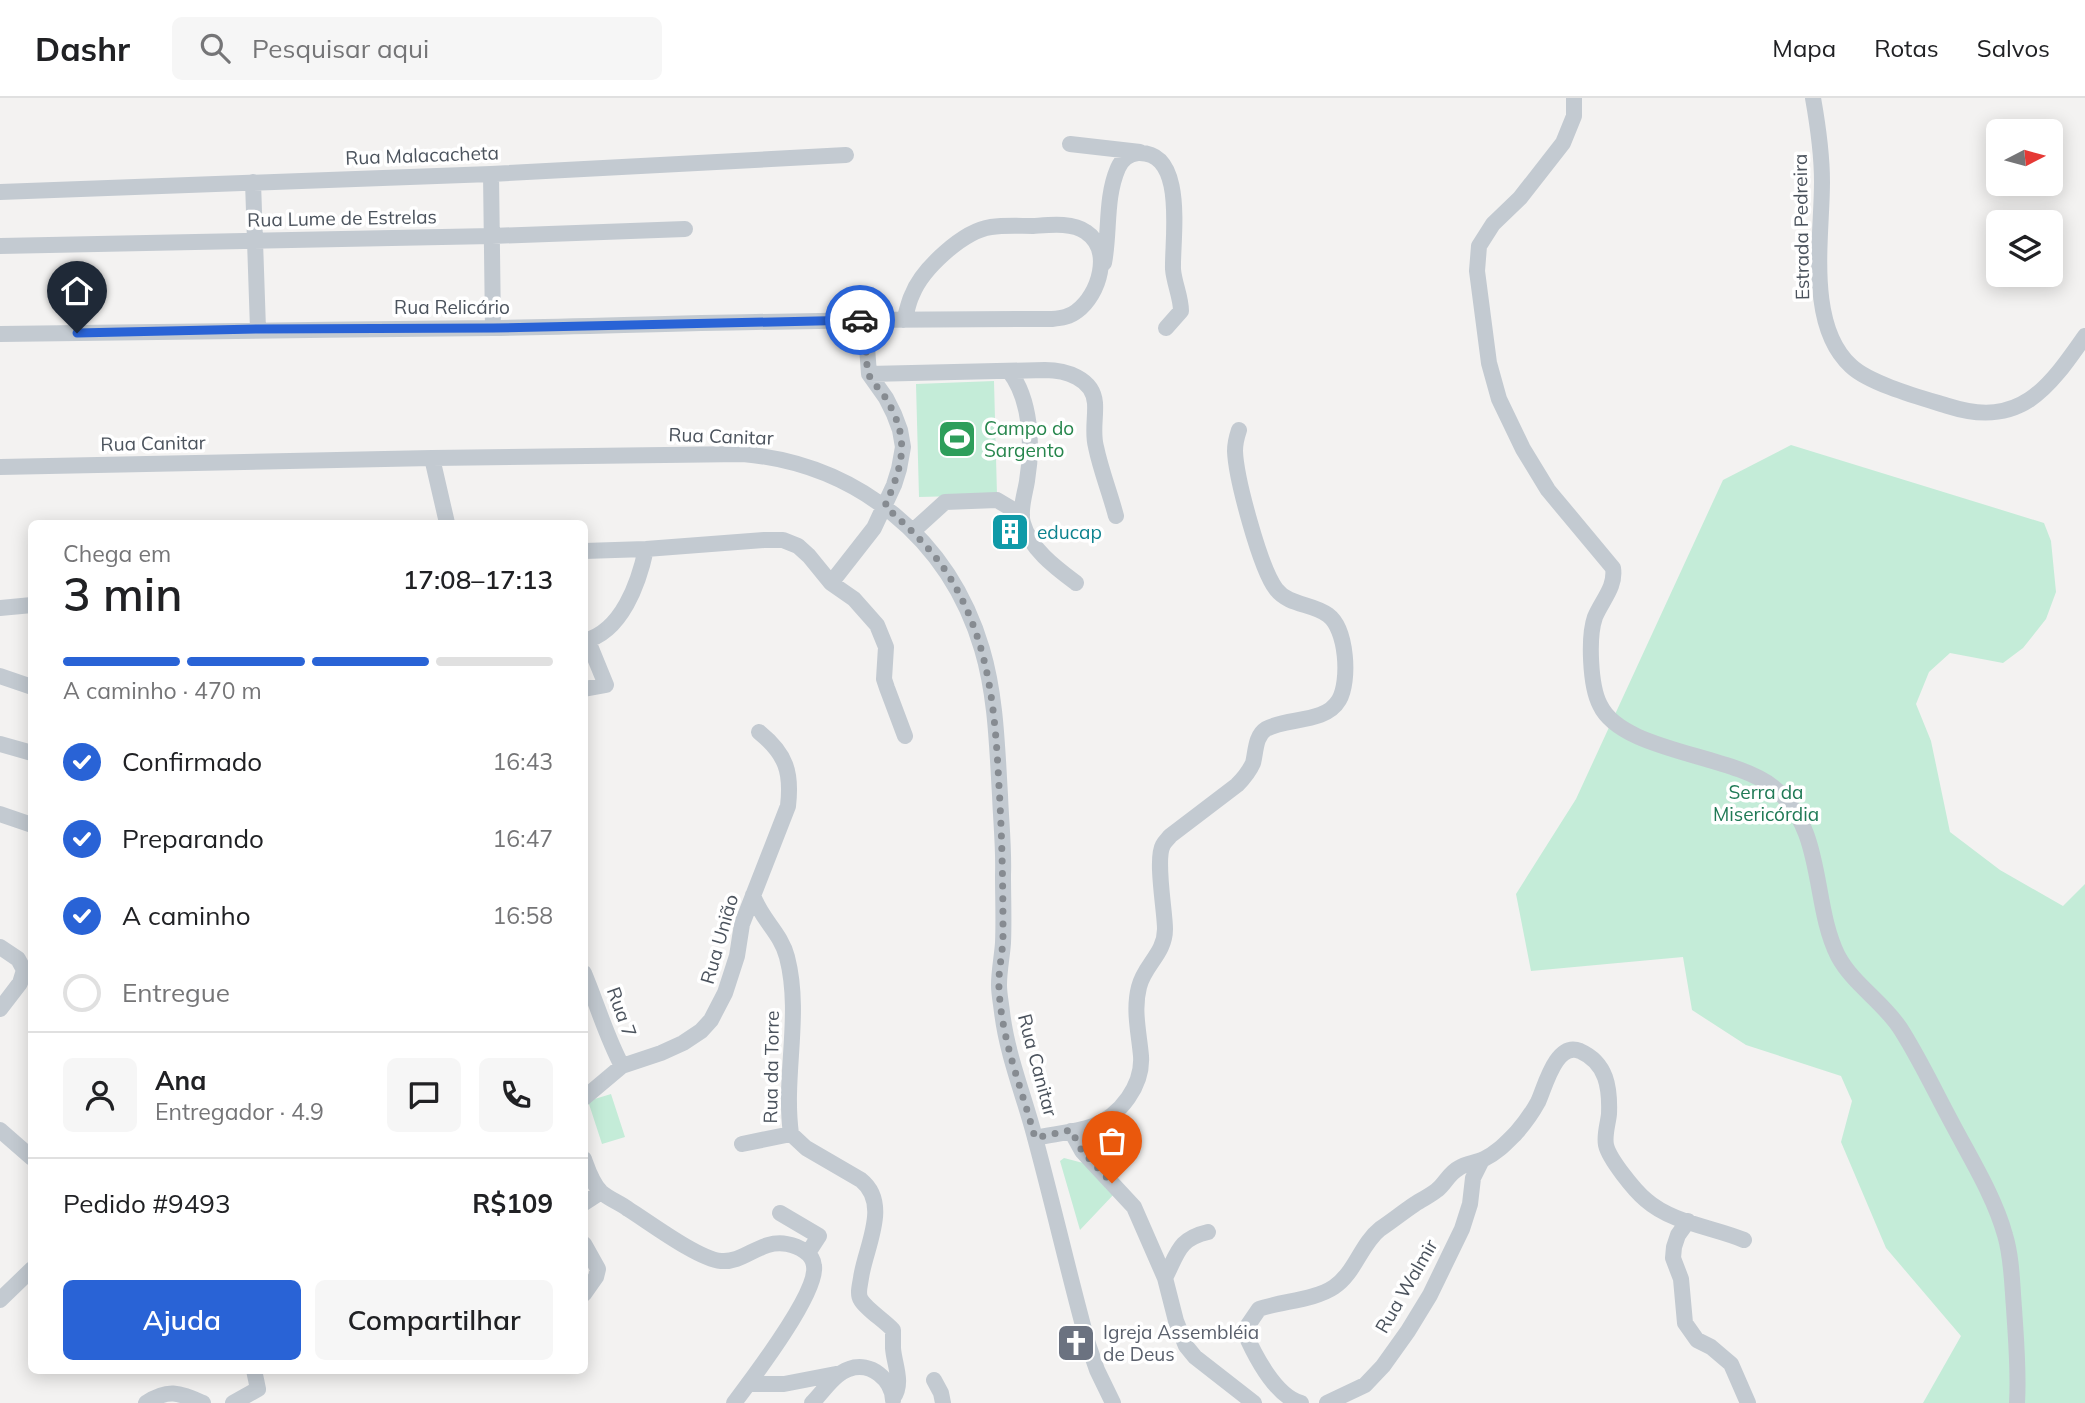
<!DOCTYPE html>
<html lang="pt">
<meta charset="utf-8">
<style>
body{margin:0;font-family:Mulish,sans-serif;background:#f6f6f6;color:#202124;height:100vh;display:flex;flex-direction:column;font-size:26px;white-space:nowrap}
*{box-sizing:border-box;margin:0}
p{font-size:23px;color:#757577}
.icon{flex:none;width:38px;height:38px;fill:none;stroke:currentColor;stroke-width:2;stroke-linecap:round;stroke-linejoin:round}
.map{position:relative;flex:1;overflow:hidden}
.sheet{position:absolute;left:28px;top:422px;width:560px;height:854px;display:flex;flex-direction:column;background:#fff;border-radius:10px;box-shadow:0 4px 18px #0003}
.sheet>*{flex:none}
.needle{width:46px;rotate:84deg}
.fabs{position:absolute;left:1986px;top:21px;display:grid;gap:14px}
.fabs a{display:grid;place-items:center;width:77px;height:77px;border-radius:10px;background:#fff;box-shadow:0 4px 18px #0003;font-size:35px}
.pin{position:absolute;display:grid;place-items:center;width:60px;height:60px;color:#fff;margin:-72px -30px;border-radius:50% 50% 50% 0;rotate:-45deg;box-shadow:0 0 7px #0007}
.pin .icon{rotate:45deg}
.courier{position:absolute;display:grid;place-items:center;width:70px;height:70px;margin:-35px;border:5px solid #2963d6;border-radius:50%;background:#fff;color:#222;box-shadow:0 2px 9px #0007}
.headline em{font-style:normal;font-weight:600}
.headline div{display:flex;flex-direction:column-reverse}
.headline{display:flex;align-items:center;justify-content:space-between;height:119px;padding:0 35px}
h1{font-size:46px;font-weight:600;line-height:52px}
.bar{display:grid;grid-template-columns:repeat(4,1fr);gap:10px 7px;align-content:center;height:84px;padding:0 35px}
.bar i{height:9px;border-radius:5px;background:#e0e0e0}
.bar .current{background:#2963d6}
.bar p{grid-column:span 4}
.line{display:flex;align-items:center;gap:18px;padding:0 35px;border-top:2px solid #e0e0e0}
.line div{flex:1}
.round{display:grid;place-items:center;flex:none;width:74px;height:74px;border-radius:10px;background:#f6f6f6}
ol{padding:0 35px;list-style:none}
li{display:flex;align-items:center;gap:21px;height:77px}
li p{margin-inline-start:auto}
li .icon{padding:7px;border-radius:50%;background:#2963d6;color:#fff;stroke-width:4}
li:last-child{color:#757577}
li i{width:38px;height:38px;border:4px solid #e0e0e0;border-radius:50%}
.action{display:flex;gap:14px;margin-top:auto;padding:14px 35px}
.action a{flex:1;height:80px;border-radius:10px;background:#2963d6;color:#fff;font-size:28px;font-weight:600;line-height:80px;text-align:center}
.action a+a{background:#f6f6f6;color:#202124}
header{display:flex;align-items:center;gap:42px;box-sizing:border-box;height:98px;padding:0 35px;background:#fff;border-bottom:2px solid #e0e0e0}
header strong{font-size:33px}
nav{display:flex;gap:38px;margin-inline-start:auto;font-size:24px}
.search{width:490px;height:63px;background:#f6f6f6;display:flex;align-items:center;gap:18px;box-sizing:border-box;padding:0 24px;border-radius:10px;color:#757577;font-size:26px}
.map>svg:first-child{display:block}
</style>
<header>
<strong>Dashr</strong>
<div class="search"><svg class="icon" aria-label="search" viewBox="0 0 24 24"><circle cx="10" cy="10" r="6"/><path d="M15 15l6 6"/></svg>Pesquisar aqui</div>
<nav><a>Mapa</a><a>Rotas</a><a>Salvos</a></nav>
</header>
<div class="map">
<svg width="2085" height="1305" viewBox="0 0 2085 1305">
<rect width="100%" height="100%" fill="#f3f2f1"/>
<path fill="#c4ecd8" d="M994,283l3,114 -78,2 -3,-113z
M1791,347l253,78 7,18 5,51 -10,27 -23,29 -20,15 -53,-10 -21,19 -13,32 15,37 19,91 50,38 63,36 22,-22v519h-162l38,-67 -75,-88 -45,-106 11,-41 -11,-25 -95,-31 -54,-35 -9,-53 -152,14 -15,-77 60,-95 147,-319z
M611,996l14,43 -23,7 -14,-43z
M1064,1060l23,6 28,29 -35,37 -20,-69z"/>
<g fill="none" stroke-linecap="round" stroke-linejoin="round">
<path stroke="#c3cad1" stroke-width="16" d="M1574,0v18l-11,27 -43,55 -27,26 -14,22 -2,25 12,92 10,36 24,50 25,41 65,78c3,19 -11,32 -18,49 -7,20 -5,69 5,88 22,47 132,49 173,82 53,42 38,115 65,169 15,28 44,45 62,72 20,31 35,64 53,97 18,34 42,73 52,110 7,23 7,49 9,73 2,32 5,63 3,95
M1813,0c5,28 9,56 9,84 0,55 -16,143 29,184 19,18 71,32 97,40 72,23 100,-17 137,-70
M1070,46l70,8
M491,76l2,154
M253,84l5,147
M0,94l491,-18 355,-19
M0,148l492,-10 193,-7
M1104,165c6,-31 1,-65 14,-95 4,-9 10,-14 20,-15 49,-2 34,86 35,116 1,14 8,28 8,42l-15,17
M0,236c164,-3 328,-4 492,-6 88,-1 176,-5 264,-6 99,-2 197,-3 296,-3 9,-1 18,-2 25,-8 22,-16 36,-61 9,-79 -14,-10 -37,-7 -53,-6 -14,0 -28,-1 -42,1 -28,4 -69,42 -79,68 -4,8 -5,17 -8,25
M1009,273c22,28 24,75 18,110 -2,13 -8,30 -4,42 7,26 33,45 53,60
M869,276l176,-4c20,0 48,8 50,33 1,15 -3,29 1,44 5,24 14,46 20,69
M432,360l15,65
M0,369l432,-9 311,-4c114,10 206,84 239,195 14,47 15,97 18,146 1,27 4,53 3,80 0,22 1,45 0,68 -1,14 -4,28 -4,42 0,9 2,18 3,27 5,42 21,81 32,122 19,70 35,141 54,210l9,26 16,33
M913,433l32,-29 52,-2 25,15
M584,453l62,-2 118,-9h19l15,6 11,10 22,27 23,16 23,26 9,22 -2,32 3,9 18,48
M831,485l43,-55 20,-43 5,-16 4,-22 -3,-17 -6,-16 -8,-16 -17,-24 -4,-54
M0,510l32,-3
M584,543c38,-9 55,-59 62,-92
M0,578l32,11
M584,591l22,-4 -18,-44
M0,646l32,9
M0,716l32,11
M753,797c7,23 28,38 34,62 15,58 -4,118 4,177l15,14 55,32c30,24 4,68 0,98 -1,7 -4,16 0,22 5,9 24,21 32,30 0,6 0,12 0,18 1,16 11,35 0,50
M0,849l18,12 6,11 -4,13 -20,26
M584,875c13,31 22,63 38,93
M584,1000l38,-32 39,-13 22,-10 18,-12 10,-11 14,-27 12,-37 5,-32 46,-118c4,-34 -2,-52 -29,-74
M0,1032l32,28
M1071,1033l11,20 52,56 31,71 11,43 10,25 9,11 59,46
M1035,1040c19,-4 40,-6 58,-12 28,-11 50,-41 48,-70 -2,-23 -8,-46 -2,-69 5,-22 26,-33 26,-58 0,-18 -10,-70 -2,-84 2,-4 5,-6 7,-9l67,-51c7,-7 12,-13 16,-22 3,-11 2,-27 13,-34 21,-12 59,-5 73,-29 11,-19 8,-71 -11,-85 -16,-12 -39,-9 -52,-26 -16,-21 -40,-111 -41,-138 0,-8 2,-15 4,-21
M742,1046l49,-10
M584,1061c4,11 8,24 17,33 8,7 19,11 27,17 21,13 70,50 93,52 24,2 39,-22 66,-17 11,2 26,9 27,22 4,27 -62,113 -80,137
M584,1105l17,-11
M780,1115l39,23 -11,17
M1688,1123l-10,14 -4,12 -1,11 8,21 4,44 12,17 14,7 20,17 17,39
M584,1146l14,25 -2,8 -12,17
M1165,1180c13,-25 13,-39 43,-46
M0,1202l32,-31
M934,1282l7,13 2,10
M748,1286h36l57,-11
M146,1305c23,-15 33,-10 57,0
M233,1305l25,-14 -4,-19
M812,1305c11,-11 22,-29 37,-34 22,-8 43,11 44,31
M1301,1305c-26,-7 -47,-49 -57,-72l15,-22c23,-8 56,-9 75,-22 21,-14 27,-43 46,-58 12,-8 23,-17 35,-25 7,-5 15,-8 22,-14 8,-6 12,-17 22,-22 7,-5 17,-5 25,-9 13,-6 22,-16 32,-26 8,-9 16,-20 22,-31 7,-15 18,-61 42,-51 27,12 30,37 29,63 -1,10 -5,21 -3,31 3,14 29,46 40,55 26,23 67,27 98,40
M1327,1305l38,-18 18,-19 25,-35 22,-36 32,-66 8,-25 3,-26 9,-18"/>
</g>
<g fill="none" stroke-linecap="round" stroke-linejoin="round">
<path stroke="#868b91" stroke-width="7" stroke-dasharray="0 12.6" d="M860,222h6c0,13 -1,44 3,55 3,8 12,15 16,22 26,42 18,67 0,109 23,21 47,43 64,70 41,66 46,135 50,210 3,50 4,99 4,149 0,18 -5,35 -4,53 2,51 23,101 36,150l36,-8 11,21 30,32"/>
<path stroke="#2963d6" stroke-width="9" d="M77,235l181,-4 235,-1 367,-8"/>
</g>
<defs>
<symbol id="stadium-square" viewBox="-11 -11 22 22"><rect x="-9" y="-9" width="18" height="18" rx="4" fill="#2e9e5b" stroke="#fff"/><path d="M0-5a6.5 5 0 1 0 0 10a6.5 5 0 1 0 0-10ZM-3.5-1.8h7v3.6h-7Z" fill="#fff"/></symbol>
<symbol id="building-square" viewBox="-11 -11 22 22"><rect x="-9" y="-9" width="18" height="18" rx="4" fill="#0f9aa8" stroke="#fff"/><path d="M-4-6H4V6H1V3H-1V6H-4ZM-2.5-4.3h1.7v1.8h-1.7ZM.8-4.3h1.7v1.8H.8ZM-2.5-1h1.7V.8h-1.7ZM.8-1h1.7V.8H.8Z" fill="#fff"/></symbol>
<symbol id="church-square" viewBox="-11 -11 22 22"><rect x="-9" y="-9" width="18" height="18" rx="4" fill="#6b7280" stroke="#fff"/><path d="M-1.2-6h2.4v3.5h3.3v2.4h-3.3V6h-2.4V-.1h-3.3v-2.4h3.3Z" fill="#fff"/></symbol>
</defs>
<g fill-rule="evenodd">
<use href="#stadium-square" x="935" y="319" width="44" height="44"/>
<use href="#building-square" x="988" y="412" width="44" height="44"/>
<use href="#church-square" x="1054" y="1223" width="44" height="44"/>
</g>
<g text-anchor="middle" stroke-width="7" stroke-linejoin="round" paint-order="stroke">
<g font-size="19" fill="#4b535d" stroke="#fff">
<text transform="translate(422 57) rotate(-2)" y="7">Rua Malacacheta</text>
<text transform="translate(342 120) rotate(-1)" y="7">Rua Lume de Estrelas</text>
<text transform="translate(1801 129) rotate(-91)" y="7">Estrada Pedreira</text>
<text x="452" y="216">Rua Relicário</text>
<text transform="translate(721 338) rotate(2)" y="7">Rua Canitar</text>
<text transform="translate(153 345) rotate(-1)" y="7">Rua Canitar</text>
<text transform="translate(719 841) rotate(-74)" y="7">Rua União</text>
<text transform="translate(622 914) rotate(70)" y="7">Rua 7</text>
<text transform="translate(1038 967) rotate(75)" y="7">Rua Canitar</text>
<text transform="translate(771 969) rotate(-89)" y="7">Rua da Torre</text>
<text transform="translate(1406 1188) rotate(-60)" y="7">Rua Walmir</text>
</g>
<g font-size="19" fill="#27864d" stroke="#fff" text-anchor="start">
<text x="984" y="337">Campo do<tspan x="984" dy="22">Sargento</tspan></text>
</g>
<g font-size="19" fill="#0d838f" stroke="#fff" text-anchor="start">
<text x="1037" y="441">educap</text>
</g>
<g font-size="19" fill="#207a56" stroke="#fff">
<text x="1766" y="701">Serra da<tspan x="1766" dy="22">Misericórdia</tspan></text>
</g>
<g font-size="19" fill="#5b616d" stroke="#fff" text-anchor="start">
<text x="1103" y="1241">Igreja Assembléia<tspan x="1103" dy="22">de Deus</tspan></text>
</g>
</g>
</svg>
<div class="fabs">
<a><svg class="needle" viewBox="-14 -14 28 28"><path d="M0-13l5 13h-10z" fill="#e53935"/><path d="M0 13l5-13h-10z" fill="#757577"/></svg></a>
<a><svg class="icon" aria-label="layers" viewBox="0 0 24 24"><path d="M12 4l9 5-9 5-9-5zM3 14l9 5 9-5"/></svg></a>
</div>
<div class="pin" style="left:1112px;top:1085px;background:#ea580c"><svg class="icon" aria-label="bag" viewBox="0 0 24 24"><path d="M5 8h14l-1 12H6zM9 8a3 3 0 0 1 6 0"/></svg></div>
<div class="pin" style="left:77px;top:235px;background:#1f2937"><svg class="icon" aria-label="home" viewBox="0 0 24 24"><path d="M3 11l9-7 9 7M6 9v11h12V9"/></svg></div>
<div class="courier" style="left:860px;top:222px"><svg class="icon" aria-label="car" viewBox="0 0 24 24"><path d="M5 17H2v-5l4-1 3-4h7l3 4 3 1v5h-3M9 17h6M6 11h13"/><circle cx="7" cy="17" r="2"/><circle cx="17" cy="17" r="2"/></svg></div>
<section class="sheet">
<div class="headline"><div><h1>3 min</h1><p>Chega em</p></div><em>17:08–17:13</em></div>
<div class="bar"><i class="current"></i><i class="current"></i><i class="current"></i><i></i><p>A caminho · 470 m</p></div>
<ol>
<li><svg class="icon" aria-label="check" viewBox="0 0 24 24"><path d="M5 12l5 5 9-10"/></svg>Confirmado<p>16:43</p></li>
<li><svg class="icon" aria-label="check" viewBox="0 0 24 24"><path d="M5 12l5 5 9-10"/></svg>Preparando<p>16:47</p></li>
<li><svg class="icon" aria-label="check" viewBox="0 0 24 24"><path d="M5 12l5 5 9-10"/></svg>A caminho<p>16:58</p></li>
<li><i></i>Entregue</li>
</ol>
<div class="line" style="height:126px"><a class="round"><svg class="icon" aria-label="person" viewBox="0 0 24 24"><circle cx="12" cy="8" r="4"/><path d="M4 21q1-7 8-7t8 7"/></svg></a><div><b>Ana</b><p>Entregador · 4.9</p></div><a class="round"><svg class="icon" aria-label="chat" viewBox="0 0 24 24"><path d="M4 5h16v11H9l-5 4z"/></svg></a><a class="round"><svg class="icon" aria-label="phone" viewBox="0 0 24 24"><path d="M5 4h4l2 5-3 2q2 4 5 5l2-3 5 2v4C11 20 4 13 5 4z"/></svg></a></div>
<div class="line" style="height:91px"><div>Pedido #9493</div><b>R$109</b></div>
<div class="action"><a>Ajuda</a><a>Compartilhar</a></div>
</section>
</div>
